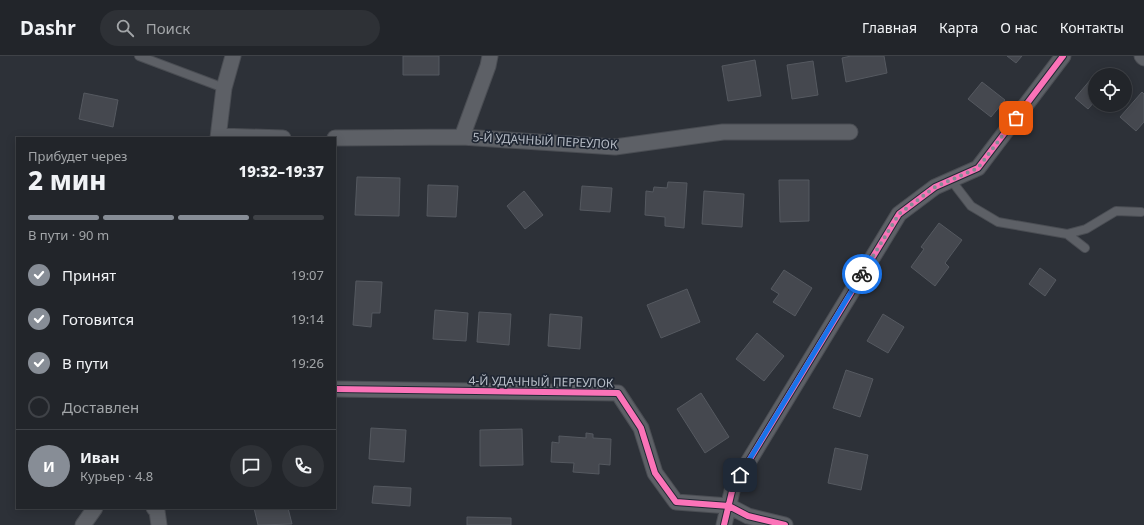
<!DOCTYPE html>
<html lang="ru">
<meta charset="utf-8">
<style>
body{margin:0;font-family:"Noto Sans",sans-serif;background:#2e3136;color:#f1f3f6;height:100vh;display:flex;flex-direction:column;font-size:15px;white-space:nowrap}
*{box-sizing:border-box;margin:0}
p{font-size:13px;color:#a2a5a8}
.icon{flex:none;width:22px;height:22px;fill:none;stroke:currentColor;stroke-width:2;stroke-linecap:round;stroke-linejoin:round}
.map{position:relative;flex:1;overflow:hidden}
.details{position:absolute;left:16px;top:81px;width:320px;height:372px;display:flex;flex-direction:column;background:#22252a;border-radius:0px;box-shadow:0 2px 10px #0003,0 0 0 1px #3f4247}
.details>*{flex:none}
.controls{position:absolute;left:1088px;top:12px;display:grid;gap:8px}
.controls a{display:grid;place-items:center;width:44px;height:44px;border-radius:50%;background:#22252a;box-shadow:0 2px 10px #0003,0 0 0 1px #3f4247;font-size:20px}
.pin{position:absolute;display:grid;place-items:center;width:34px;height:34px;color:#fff;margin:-17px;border-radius:8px;box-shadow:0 2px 6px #0006}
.courier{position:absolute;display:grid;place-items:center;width:40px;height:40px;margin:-20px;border:3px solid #1a73e8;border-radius:50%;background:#fff;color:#222;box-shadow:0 1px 5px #0007}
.overview em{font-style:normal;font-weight:800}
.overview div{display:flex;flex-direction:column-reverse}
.overview{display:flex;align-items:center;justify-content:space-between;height:68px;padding:0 12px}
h1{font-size:26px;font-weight:800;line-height:30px}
.bar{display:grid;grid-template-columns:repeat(4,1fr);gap:6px 4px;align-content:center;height:48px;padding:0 12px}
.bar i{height:5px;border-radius:3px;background:#3f4247}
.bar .active{background:#878d96}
.bar p{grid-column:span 4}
.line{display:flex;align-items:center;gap:10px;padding:0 12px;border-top:1px solid #3f4247}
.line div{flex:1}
.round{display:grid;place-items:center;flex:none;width:42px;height:42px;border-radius:21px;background:#2e3136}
ol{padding:0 12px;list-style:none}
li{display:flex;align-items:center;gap:12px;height:44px}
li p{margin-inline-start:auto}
li .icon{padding:4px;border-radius:50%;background:#878d96;color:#fff;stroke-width:4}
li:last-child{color:#a2a5a8}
li i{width:22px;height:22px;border:2px solid #3f4247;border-radius:50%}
header{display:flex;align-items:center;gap:24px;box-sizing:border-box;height:56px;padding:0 20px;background:#22252a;border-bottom:1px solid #3f4247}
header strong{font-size:19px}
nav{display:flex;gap:22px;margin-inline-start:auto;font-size:14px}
.search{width:280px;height:36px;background:#2e3136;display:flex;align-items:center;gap:10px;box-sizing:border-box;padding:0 14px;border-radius:22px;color:#a2a5a8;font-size:15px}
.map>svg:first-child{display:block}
</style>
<header>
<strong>Dashr</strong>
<div class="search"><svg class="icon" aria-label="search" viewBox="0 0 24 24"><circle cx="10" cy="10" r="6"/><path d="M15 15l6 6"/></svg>Поиск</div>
<nav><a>Главная</a><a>Карта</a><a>О нас</a><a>Контакты</a></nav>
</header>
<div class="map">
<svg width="1144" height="469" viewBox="0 0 1144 469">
<rect width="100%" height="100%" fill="#2d3138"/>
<path fill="#45484f" stroke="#555960" d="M403,0h36v19h-36z
M851,0h33l3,17 -41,9 -4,-24z
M1007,0h15l-6,7z
M755,4l6,36 -33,5 -6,-35z
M813,5l5,34 -26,4 -5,-34z
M1097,16l4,3h-6v26l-7,8 -13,-11z
M982,26l23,18 -14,17 -23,-18z
M1142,36l2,2v28l-8,9 -16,-14z
M84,37l34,7 -5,27 -34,-8z
M357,121l43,1 -1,38 -44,-1z
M779,124h30v41l-29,1z
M668,126l19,1 -3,45 -19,-2v-9l-20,-2 1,-24 7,1 1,-5 13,1z
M428,129l30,1 -2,31 -29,-1z
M582,130l30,2 -2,24 -30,-2z
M524,135l19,24 -18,14 -18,-23z
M704,135l40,3 -2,33 -40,-3z
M939,167l23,17 -17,23 4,4 -14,19 -24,-19 13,-18 -3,-2z
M1040,212l16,12 -11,16 -16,-12z
M784,214l28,18 -17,28 -22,-14 6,-8 -8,-5z
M356,225l26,1 -2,31h-8l-1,14 -18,-2z
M687,233l13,33 -39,16 -14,-33z
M435,254l33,3 -2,28 -33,-2z
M479,256l32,2 -2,31 -32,-3z
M550,258l32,3 -2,32 -32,-3z
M883,258l21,13 -16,26 -21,-12z
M757,277l27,23 -20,25 -28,-22z
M846,314l27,9 -13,38 -27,-9z
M701,337l28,44 -24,16 -28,-44z
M371,372l35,2 -2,32 -35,-3z
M522,373l1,36 -43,1v-36z
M586,377l7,1v4l18,1 -1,26 -11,-1v10l-26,-2 1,-9 -23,-1 1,-20 7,1v-7l27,2z
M835,392l33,7 -7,35 -33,-7z
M374,430l37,2 -1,18 -38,-3z
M254,452h34l4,16 -34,1z
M467,461l44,1v7h-44z"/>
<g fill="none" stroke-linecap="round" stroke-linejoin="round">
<defs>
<path id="lane" d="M139,0l85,32
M951,124l20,26 27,16 69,12 18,14
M1067,178l19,-5 30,-18 25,1"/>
<path id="street" d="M1142,0l2,2
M219,80l64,2
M462,81l26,-71 2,-10
M218,82l6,-50 9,-32
M335,82l127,-1 153,10 108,-15h127
M335,333l283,4 23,35 14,45 21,29 53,4 19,10 37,9
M154,452l3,3 2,14
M83,469l12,-17
M724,469l9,-38 166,-273 36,-27 43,-19 85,-112"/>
</defs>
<use href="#lane" stroke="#4a4d53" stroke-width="10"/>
<use href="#street" stroke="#4a4d53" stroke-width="17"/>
<use href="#lane" stroke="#5d6066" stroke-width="8"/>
<use href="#street" stroke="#5d6066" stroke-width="15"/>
<defs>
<path id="cycleway" d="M335,333l283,4 23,35 14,45 21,29 53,4 19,10 37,9
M724,469l9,-38 166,-273 36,-27 43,-19 85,-112"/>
</defs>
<use href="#cycleway" stroke="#202733" stroke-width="8"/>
<use href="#cycleway" stroke="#fb73b8" stroke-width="6"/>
</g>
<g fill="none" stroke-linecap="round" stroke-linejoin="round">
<path stroke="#878d96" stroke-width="4" stroke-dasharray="0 7.2" d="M862,218l37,-60 36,-27 43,-19 38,-50"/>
<path stroke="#1a73e8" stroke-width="5" d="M740,419l122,-201"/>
</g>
<g text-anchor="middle" stroke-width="3.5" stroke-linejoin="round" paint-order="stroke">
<g font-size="12" fill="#b8bec8" stroke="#202733">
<text transform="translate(545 85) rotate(3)" y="4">5-Й УДАЧНЫЙ ПЕРЕУЛОК</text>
<text transform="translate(541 326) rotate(1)" y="4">4-Й УДАЧНЫЙ ПЕРЕУЛОК</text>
</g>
</g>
</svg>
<div class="controls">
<a><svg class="icon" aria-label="locate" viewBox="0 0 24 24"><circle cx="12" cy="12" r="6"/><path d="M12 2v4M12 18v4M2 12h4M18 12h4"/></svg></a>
</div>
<div class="pin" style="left:1016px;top:62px;background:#ea580c"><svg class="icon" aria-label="bag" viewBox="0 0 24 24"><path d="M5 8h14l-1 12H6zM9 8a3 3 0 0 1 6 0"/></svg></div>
<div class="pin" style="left:740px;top:419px;background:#1f2937"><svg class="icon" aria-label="home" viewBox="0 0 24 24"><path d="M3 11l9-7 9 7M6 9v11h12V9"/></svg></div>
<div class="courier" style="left:862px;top:218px"><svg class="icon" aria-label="bike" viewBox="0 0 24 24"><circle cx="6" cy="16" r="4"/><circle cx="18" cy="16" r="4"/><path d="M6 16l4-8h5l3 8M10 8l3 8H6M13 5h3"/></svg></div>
<section class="details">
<div class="overview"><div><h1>2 мин</h1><p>Прибудет через</p></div><em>19:32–19:37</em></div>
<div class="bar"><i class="active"></i><i class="active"></i><i class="active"></i><i></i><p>В пути · 90 m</p></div>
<ol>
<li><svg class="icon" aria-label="check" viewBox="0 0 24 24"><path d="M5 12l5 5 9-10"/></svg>Принят<p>19:07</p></li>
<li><svg class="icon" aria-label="check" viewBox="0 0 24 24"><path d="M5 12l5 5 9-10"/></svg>Готовится<p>19:14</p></li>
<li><svg class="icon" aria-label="check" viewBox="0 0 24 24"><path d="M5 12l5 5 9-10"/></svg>В пути<p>19:26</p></li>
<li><i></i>Доставлен</li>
</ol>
<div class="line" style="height:72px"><b class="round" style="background:#878d96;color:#fff">И</b><div><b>Иван</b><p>Курьер · 4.8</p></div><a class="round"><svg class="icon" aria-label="chat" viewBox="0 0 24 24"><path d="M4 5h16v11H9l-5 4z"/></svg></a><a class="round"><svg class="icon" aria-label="phone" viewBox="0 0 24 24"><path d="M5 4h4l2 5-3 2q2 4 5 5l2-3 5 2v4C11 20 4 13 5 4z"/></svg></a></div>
</section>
</div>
